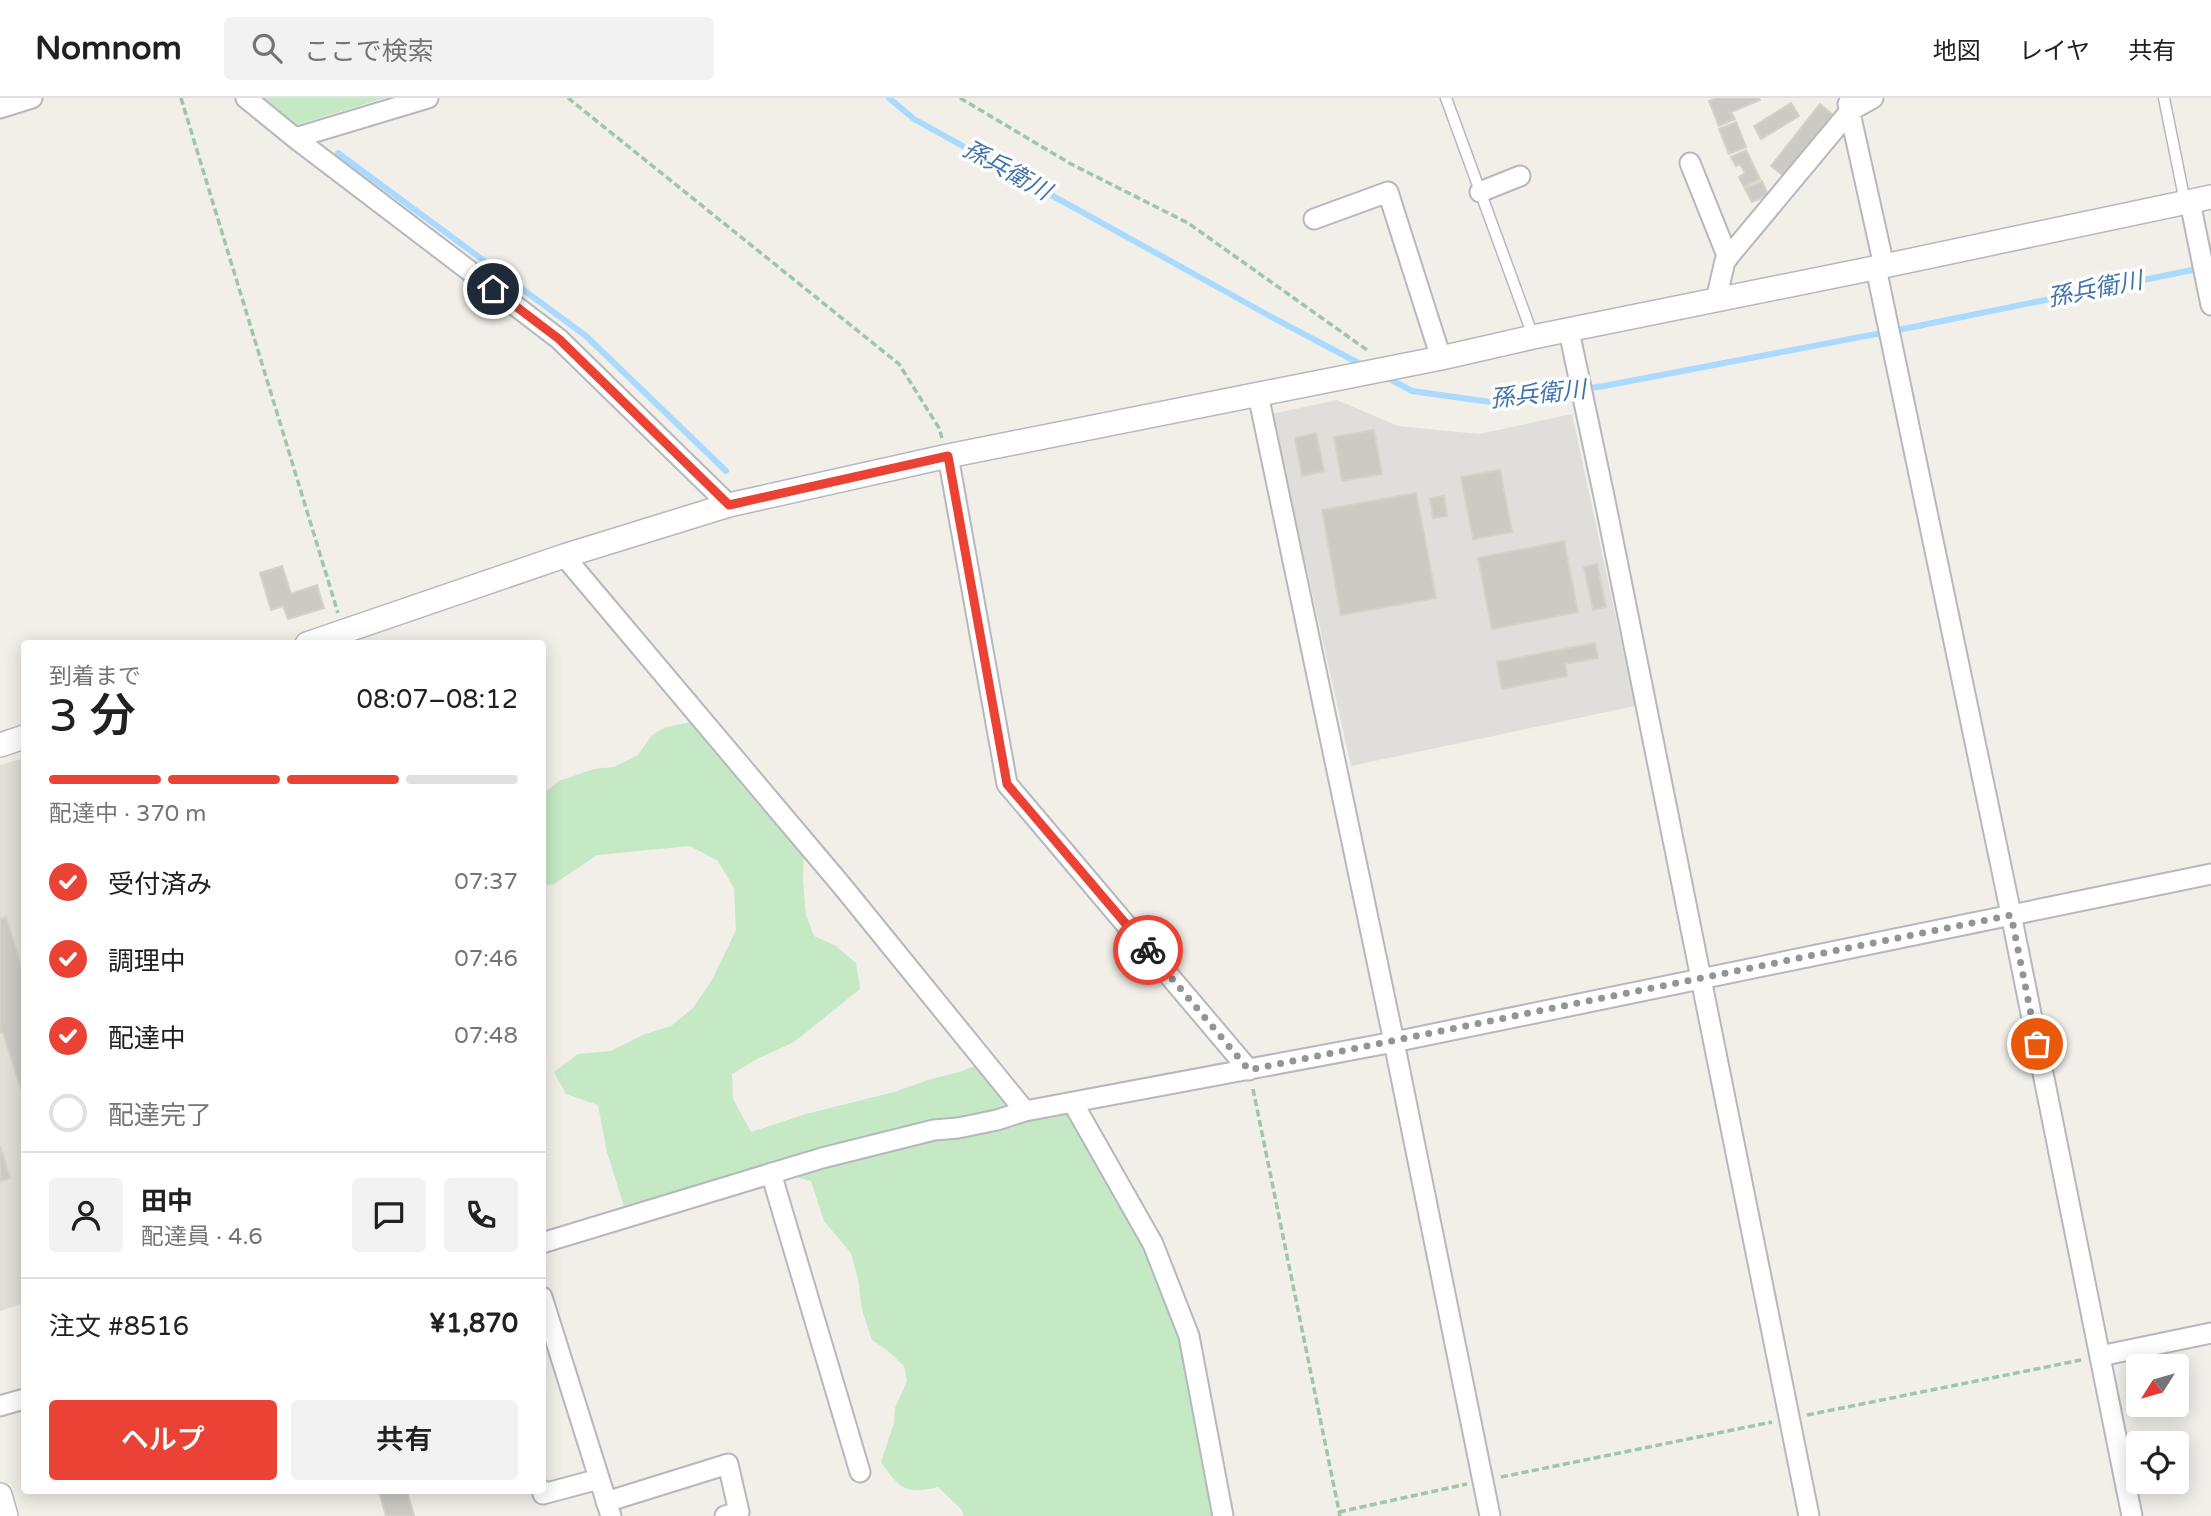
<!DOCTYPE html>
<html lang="ja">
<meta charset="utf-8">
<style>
body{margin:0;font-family:"Varela Round","Noto Sans JP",sans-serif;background:#f2f2f2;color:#202124;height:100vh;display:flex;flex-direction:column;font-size:26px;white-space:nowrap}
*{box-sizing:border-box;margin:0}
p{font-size:23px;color:#757577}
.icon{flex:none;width:38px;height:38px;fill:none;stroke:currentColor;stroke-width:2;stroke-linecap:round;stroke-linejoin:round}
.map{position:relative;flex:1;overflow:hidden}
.drawer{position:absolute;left:21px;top:542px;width:525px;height:854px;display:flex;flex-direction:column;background:#fff;border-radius:7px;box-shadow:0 4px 18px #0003}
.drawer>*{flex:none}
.needle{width:46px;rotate:233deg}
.controls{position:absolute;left:2126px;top:1256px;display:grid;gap:14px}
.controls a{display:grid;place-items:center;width:63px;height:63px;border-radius:7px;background:#fff;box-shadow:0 4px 18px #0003;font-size:35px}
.pin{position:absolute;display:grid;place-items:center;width:60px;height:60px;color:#fff;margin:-30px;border:4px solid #fff;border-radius:50%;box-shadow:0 2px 7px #0007}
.courier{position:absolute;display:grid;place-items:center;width:70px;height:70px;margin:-35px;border:5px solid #ea4335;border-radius:50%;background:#fff;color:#222;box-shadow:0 2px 9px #0007}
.overview em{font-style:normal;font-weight:600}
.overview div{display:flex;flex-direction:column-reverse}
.overview{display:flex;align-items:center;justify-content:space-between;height:119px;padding:0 28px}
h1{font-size:46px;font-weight:600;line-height:52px}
.bar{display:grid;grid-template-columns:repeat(4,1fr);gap:10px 7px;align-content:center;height:84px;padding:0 28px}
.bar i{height:9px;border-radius:5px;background:#e0e0e0}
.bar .current{background:#ea4335}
.bar p{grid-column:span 4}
.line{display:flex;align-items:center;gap:18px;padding:0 28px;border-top:2px solid #e0e0e0}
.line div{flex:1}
.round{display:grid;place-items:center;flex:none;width:74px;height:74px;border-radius:7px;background:#f2f2f2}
ol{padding:0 28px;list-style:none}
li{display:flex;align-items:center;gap:21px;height:77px}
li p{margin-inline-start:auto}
li .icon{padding:7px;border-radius:50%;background:#ea4335;color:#fff;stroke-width:4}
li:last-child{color:#757577}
li i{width:38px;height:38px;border:4px solid #e0e0e0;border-radius:50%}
.action{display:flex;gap:14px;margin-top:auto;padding:14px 28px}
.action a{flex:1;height:80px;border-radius:7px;background:#ea4335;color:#fff;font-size:28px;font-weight:600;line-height:80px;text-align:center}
.action a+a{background:#f2f2f2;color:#202124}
header{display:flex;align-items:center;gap:42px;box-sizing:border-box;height:98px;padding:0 35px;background:#fff;border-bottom:2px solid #e0e0e0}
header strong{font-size:33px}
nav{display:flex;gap:38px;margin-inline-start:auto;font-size:24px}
.search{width:490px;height:63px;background:#f2f2f2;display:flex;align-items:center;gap:18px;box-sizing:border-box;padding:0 24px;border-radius:7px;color:#757577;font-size:26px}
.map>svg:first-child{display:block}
</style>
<header>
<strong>Nomnom</strong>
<div class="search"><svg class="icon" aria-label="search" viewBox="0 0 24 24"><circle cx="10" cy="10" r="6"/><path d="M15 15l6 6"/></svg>ここで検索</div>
<nav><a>地図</a><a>レイヤ</a><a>共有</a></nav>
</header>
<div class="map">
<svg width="2211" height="1418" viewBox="0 0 2211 1418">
<rect width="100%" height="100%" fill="#f1efe8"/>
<path fill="#e0deda" d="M1337,302l61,26 81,8 93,-20 63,292 -284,60 -79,-352z"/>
<path fill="#e1ded6" d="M24,660v545l-24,8v-546z"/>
<path fill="#c5e8c5" d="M257,0h128l-92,28z
M702,622l102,121 -1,40 3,34 8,21 22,10 20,17 4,26 -66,53 -37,17 -25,15 1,25 18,33 55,-18 88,-22 37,-13 28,-7 21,-8 43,55 42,-9 13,14 65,124 36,91 35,177h-250l-3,-7 -23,-22c-32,8 -39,1 -57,-25l13,-39 1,-15 12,-27 -3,-15 -17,-16 -15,-10 -10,-30 -4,-31 -7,-26 -27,-32 -13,-40 -48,-13 -137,45 -19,-61 -9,-47 -32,-11 -12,-22 24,-18 33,-3 34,-17 26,-8 22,-18 19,-28 24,-50 -2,-42 -16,-27 -28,-15 -93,9 -43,29 -11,2 -1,-91 17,-14 35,-12 20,-2 24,-12 14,-20 14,-8z"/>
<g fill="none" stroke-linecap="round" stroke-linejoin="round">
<path stroke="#aadaff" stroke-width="6" d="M889,0l25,21 354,196 96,51
M338,55l248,183 140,135
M1386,279l26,14 78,11 114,-16 309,-59 289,-59"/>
</g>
<path fill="#cccac5" stroke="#d6d1c6" stroke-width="2" d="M1717,0h42l1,2 -29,12 4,7 -16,7 -10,-25z
M1791,5l8,13 -38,23 -7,-13z
M1820,6l13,11 -48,62 -14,-11z
M1736,24l10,25 -17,7 -10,-25z
M1746,52l14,29 -16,8 -5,-10 6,-4 -5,-9 -4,2 -5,-9z
M1762,83l6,14 -16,7 -7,-13z
M1374,332l8,44 -40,7 -8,-44z
M1316,335l8,38 -22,5 -7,-38z
M1500,372l12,62 -39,7 -12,-62z
M1416,395l20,105 -95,17 -19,-105z
M1444,398l3,20 -14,2 -3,-20z
M1564,443l14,71 -86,17 -14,-71z
M1597,466l9,43 -13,3 -9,-43z
M282,468l9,28 26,-9 7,23 -36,11 -5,-13 -12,4 -11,-37z
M1595,545l3,15 -33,6 2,12 -65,13 -5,-27z
M6,819l18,59v123l-21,-67 -3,1v-114z
M0,1048l10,32 -10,3z
M379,1393h28l7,25h-28z"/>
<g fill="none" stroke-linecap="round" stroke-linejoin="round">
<defs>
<path id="service" d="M1446,0l87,238
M2164,0l21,104"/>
<path id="minor" d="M246,0l49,40 264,201 170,166
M1848,6l36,162
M0,10l32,-10
M295,40l133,-40
M1690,65l38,95
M1480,94l40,-16
M2190,104l21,103
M1314,121l74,-27 53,166
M1876,170l135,646 121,602
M1716,202l9,-39 125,-150 23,-13
M1569,233l36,170 204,1015
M1258,296l136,648 96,474
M948,358l59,328 242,286
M564,458l279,331 182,224
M1073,1005l80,141 36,92 34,180
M771,1075l89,299
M542,1145l280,-85 112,-28 24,-2 39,-8 28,-9 369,-69 817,-168
M542,1199l69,219
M2100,1258l111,-23
M0,1308l24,-7
M542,1392l1,4 56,-15
M606,1404l122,-38 11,48 -14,4"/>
<path id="tertiary" d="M307,546l257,-88 165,-51 219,-49 493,-98 92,-21 351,-71 327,-69
M0,647l24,-8
M0,1397l6,21"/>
</defs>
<use href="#service" stroke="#b5b8bc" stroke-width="13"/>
<use href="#minor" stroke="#b5b8bc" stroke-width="23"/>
<use href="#tertiary" stroke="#b5b8bc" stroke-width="26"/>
<path stroke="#9cc7a9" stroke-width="3.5" stroke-dasharray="7 3.5" stroke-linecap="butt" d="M181,0l157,515
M568,0l331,266 40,64 3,10
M960,0l111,66 117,59 179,127
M1253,991l87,427
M1807,1317l274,-55
M1501,1379l271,-55
M1339,1414l128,-28"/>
<use href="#service" stroke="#fff" stroke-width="10"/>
<use href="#minor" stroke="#fff" stroke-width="19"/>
<use href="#tertiary" stroke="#fff" stroke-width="23"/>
</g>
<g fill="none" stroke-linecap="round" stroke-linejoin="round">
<path stroke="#929495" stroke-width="7" stroke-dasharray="0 12.6" d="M1148,852l101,120 762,-155 26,129"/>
<path stroke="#ea4335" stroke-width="9" d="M493,191l66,50 170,166 219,-49 59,328 141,166"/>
</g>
<g text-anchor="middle" stroke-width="7" stroke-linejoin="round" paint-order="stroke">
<g font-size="24" font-style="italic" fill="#4174aa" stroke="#fff">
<text transform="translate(1007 72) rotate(29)" y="8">孫兵衛川</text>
<text transform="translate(2095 191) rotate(-11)" y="8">孫兵衛川</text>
<text transform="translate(1538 296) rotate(-6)" y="8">孫兵衛川</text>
</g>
</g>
</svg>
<div class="controls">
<a><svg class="needle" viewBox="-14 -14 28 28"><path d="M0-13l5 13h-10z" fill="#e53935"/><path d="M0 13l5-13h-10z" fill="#757577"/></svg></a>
<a><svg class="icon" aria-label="locate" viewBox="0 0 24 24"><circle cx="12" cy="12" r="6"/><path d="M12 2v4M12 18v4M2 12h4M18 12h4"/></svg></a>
</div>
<div class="pin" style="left:2037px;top:946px;background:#ea580c"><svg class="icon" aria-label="bag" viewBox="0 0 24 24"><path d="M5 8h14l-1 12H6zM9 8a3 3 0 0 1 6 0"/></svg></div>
<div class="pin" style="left:493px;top:191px;background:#1f2937"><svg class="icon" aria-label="home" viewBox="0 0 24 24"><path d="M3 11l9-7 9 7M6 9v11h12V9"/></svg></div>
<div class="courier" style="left:1148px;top:852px"><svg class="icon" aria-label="bike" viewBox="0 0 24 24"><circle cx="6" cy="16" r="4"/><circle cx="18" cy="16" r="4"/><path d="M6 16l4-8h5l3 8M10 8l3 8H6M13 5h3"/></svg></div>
<section class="drawer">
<div class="overview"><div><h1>3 分</h1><p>到着まで</p></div><em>08:07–08:12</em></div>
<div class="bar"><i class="current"></i><i class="current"></i><i class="current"></i><i></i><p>配達中 · 370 m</p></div>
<ol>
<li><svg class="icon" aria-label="check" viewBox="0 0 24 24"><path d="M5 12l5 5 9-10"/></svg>受付済み<p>07:37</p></li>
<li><svg class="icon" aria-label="check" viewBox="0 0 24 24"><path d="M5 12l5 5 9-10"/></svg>調理中<p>07:46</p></li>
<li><svg class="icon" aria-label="check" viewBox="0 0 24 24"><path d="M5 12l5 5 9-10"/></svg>配達中<p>07:48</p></li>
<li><i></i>配達完了</li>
</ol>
<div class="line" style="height:126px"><a class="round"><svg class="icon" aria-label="person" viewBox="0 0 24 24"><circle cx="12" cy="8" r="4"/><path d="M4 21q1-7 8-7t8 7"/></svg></a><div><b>田中</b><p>配達員 · 4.6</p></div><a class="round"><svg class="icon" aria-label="chat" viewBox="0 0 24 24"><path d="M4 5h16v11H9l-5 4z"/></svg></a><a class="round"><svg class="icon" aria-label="phone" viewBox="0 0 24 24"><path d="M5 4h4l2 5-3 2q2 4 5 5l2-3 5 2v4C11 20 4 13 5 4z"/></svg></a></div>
<div class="line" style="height:91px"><div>注文 #8516</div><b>¥1,870</b></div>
<div class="action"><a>ヘルプ</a><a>共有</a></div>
</section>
</div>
